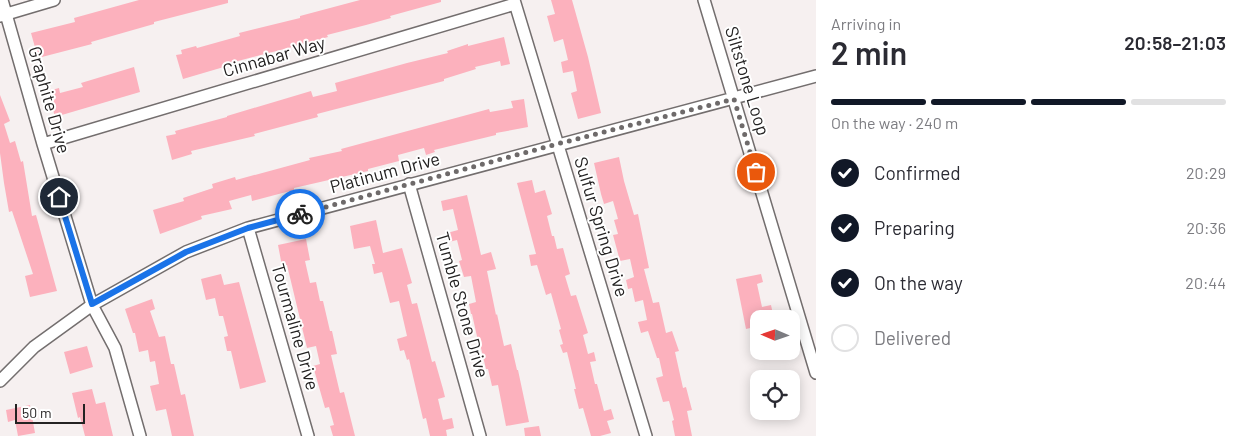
<!DOCTYPE html>
<meta charset="utf-8">
<style>
body{margin:0;font-family:Barlow,sans-serif;background:#f7f7f7;color:#2b2b33;height:100vh;display:flex;flex-direction:column;font-size:19px;white-space:nowrap}
*{box-sizing:border-box;margin:0}
p{font-size:16px;color:#7c7c81}
.icon{flex:none;width:28px;height:28px;fill:none;stroke:currentColor;stroke-width:2;stroke-linecap:round;stroke-linejoin:round}
.map{position:relative;flex:1;overflow:hidden}
.sheet{display:flex;flex-direction:column;background:#fff;width:425px}
.sheet>*{flex:none}
.needle{width:32px;rotate:272deg}
.fabs{position:absolute;left:750px;top:310px;display:grid;gap:10px}
.fabs a{display:grid;place-items:center;width:50px;height:50px;border-radius:10px;background:#fff;box-shadow:0 2px 12px #0003;font-size:25px}
.scale{position:absolute;left:15px;bottom:12px;width:70px;box-sizing:border-box;padding-left:5px;border:2px solid #242222;border-top:0;font-size:14px;line-height:18px;white-space:nowrap;color:#242222;-webkit-text-stroke:4px #fff;paint-order:stroke}
.pin{position:absolute;display:grid;place-items:center;width:42px;height:42px;color:#fff;margin:-21px;border:2px solid #fff;border-radius:50%;box-shadow:0 1px 5px #0007}
.courier{position:absolute;display:grid;place-items:center;width:50px;height:50px;margin:-25px;border:4px solid #1a73e8;border-radius:50%;background:#fff;color:#222;box-shadow:0 1px 6px #0007}
.head em{font-style:normal;font-weight:600}
.head div{display:flex;flex-direction:column-reverse}
.head{display:flex;align-items:center;justify-content:space-between;height:85px;padding:0 15px}
h1{font-size:32px;font-weight:600;line-height:38px}
.bar{display:grid;grid-template-columns:repeat(4,1fr);gap:8px 5px;align-content:center;height:60px;padding:0 15px}
.bar i{height:6px;border-radius:4px;background:#e1e1e2}
.bar .selected{background:#111827}
.bar p{grid-column:span 4}
ol{padding:0 15px;list-style:none}
li{display:flex;align-items:center;gap:15px;height:55px}
li p{margin-inline-start:auto}
li .icon{padding:5px;border-radius:50%;background:#111827;color:#fff;stroke-width:4}
li:last-child{color:#7c7c81}
li i{width:28px;height:28px;border:2px solid #e1e1e2;border-radius:50%}
main{display:flex;flex:1;min-height:0}
.map>svg:first-child{display:block}
</style>
<main>
<div class="map">
<svg width="816" height="436" viewBox="0 0 816 436">
<rect width="100%" height="100%" fill="#f6f0f0"/>
<path fill="#fcb1bd" d="M139,0h89v3l-74,19v2l-63,18 1,2 -54,14 -7,-25 44,-11 -1,-4z
M360,0h81v2l-51,14 1,2 -25,7 -39,10 1,2 -32,9 -62,16v2l-51,15 -7,-24 6,-1 -1,-4 15,-4 1,2 43,-12 -1,-3 61,-15v-2z
M551,0h21l16,57 13,56 -23,6 -7,-26 6,-2 -4,-20 -10,2 -2,-11 7,-2 -5,-21 -9,3 -7,-26 8,-2z
M504,37l6,27 -9,2 -1,-5 -25,6 1,2 -32,10v2l-127,33 1,3 -64,17 1,2 -64,15 1,3 -20,6 -6,-24 10,-2 -1,-3 52,-14v-1l84,-25 2,6 24,-6 -2,-8 72,-20 41,-10 -1,-2 21,-7v2z
M134,67l6,25 -85,25 -7,-26 11,-3 1,5 23,-6 -2,-4z
M0,95l10,26 -6,3 6,19 5,-2 6,21 2,-1 9,55 4,-1 21,76 -27,6 -5,-21 8,-2 -21,-63 -3,1 -5,-29 -4,-30z
M524,99l4,28 -32,6v2l-62,15 1,2 -9,3 -2,-7 -26,7 1,6 -31,8v2l-74,17v2l-42,11 -1,-6 -22,6 3,8 -31,7 1,3 -42,15 -7,-24 31,-9 -1,-3 30,-10 -1,-4 23,-7 1,3 74,-20 -1,-2 33,-7 -1,-2 148,-40 1,3 23,-4 -2,-7z
M619,157l5,24 10,34 4,-1 2,10 9,44 -5,1 9,34 6,-1 7,31 6,-2 7,20 -4,1 8,36 3,-1 6,23 -5,1 5,25h-17l-3,-15 2,-1 -5,-19 -6,1 -7,-24 7,-2 -4,-18h-2l-9,-27 -7,2 -3,-11 9,-2 -4,-20 -8,2 -3,-14 -4,1 -2,-9 8,-3 -4,-18 -10,2 -7,-26 5,-1 -4,-14 4,-1 -5,-18 -9,3 -3,-10 -7,-31z
M532,180l3,13 10,-3 7,24 -5,2 5,20h2l3,13 6,-1 7,26 -5,2 6,20 5,-1 12,38 -5,2 5,19 6,-2 2,9 -6,1 5,22h2l7,27 7,-2 3,10 -7,2 4,12 -11,3h-9l-8,-28 -4,1 -5,-20h2l-9,-37 -4,1 -3,-8 3,-1 -4,-14 2,-1 -10,-36 -5,2 -9,-30 -6,1 -2,-11 7,-1 -19,-71z
M467,195l14,60 10,-3 5,17 -9,2 9,44 1,-1 7,32 7,-2 6,26h1l11,52 -23,4 -8,-41 -6,1 -4,-17h-2l-7,-29 -1,1 -6,-27h-1l-2,-10 7,-2 -5,-26 -7,1 -5,-16 3,-1 -5,-20 -8,2 -2,-9 11,-3 -5,-21 -10,2 -2,-10z
M376,220l7,33 19,-5 10,35 -5,2 5,19 5,-1 15,59 3,-1 8,28 2,8 -7,2 5,21 9,-2 2,10 -8,2 1,6h-17l-4,-18 -3,1 -14,-60 -2,1 -3,-10 -4,1 -3,-12 10,-3 -8,-35 -9,2 -8,-31 -8,2 -2,-10h3l-5,-18 -16,3 -4,-23z
M306,239l4,21 -5,1 5,22 6,-1 4,19h3l7,30h2l5,23 -6,1 9,38 4,-1 11,44h-22l-3,-10 4,-1 -5,-18 -4,1 -12,-42 7,-2 -4,-18 -9,2 -20,-83 -5,1 -4,-21z
M221,274l3,11 15,-3 27,100 -26,7 -9,-38h-4l-3,-14 4,-1 -5,-20h-4l-4,-18 -9,2 -5,-21z
M761,274l2,8 -6,2 5,23 9,-2 3,14h-15v7l-13,3 -10,-50z
M152,299l3,10 -5,2 9,26 6,-1 6,28h3l7,31 4,-1 9,42h-22l-6,-27 -10,2 -6,-25 9,-2 -4,-23 -5,1 -2,-12 -9,2 -4,-19h-2l-8,-24z
M87,346l6,21 -23,7 -6,-22z
M92,389l4,15 9,-2 8,34h-28l-5,-19 -2,1 -6,-25z
M30,405l5,28 -17,3 -3,-16 -7,2 -2,-12z
M539,426l2,10h-16l-1,-8z"/>
<g fill="none" stroke-linecap="round" stroke-linejoin="round">
<defs>
<path id="minor" d="M2,0l41,144 49,161 23,43 25,88
M514,0l132,436
M704,0l112,373
M0,16l54,-16
M43,144l472,-140
M409,184l71,252
M248,228l60,208
M0,381l34,-34 58,-42 94,-53 62,-24 568,-152"/>
</defs>
<use href="#minor" stroke="#736e6e" stroke-width="14"/>
<use href="#minor" stroke="#fff" stroke-width="11"/>
</g>
<g fill="none" stroke-linecap="round" stroke-linejoin="round">
<path stroke="#6e6a6a" stroke-width="5" stroke-dasharray="0 9" d="M300,214l257,-70 177,-45 22,73"/>
<path stroke="#1a73e8" stroke-width="6" d="M59,197l33,107 94,-52 62,-24 52,-14"/>
</g>
<g text-anchor="middle" stroke-width="4" stroke-linejoin="round" paint-order="stroke">
<g font-size="18" fill="#242222" stroke="#fff">
<text transform="translate(274 57) rotate(-16)" y="6">Cinnabar Way</text>
<text transform="translate(747 81) rotate(73)" y="6">Siltstone Loop</text>
<text transform="translate(49 100) rotate(74)" y="6">Graphite Drive</text>
<text transform="translate(385 173) rotate(-15)" y="6">Platinum Drive</text>
<text transform="translate(601 227) rotate(73)" y="6">Sulfur Spring Drive</text>
<text transform="translate(462 305) rotate(74)" y="6">Tumble Stone Drive</text>
<text transform="translate(295 327) rotate(74)" y="6">Tourmaline Drive</text>
</g>
</g>
</svg>
<div class="fabs">
<a><svg class="needle" viewBox="-14 -14 28 28"><path d="M0-13l5 13h-10z" fill="#e53935"/><path d="M0 13l5-13h-10z" fill="#7c7c81"/></svg></a>
<a><svg class="icon" aria-label="locate" viewBox="0 0 24 24"><circle cx="12" cy="12" r="6"/><path d="M12 2v4M12 18v4M2 12h4M18 12h4"/></svg></a>
</div>
<div class="scale">50 m</div>
<div class="pin" style="left:756px;top:172px;background:#ea580c"><svg class="icon" aria-label="bag" viewBox="0 0 24 24"><path d="M5 8h14l-1 12H6zM9 8a3 3 0 0 1 6 0"/></svg></div>
<div class="pin" style="left:59px;top:197px;background:#1f2937"><svg class="icon" aria-label="home" viewBox="0 0 24 24"><path d="M3 11l9-7 9 7M6 9v11h12V9"/></svg></div>
<div class="courier" style="left:300px;top:214px"><svg class="icon" aria-label="bike" viewBox="0 0 24 24"><circle cx="6" cy="16" r="4"/><circle cx="18" cy="16" r="4"/><path d="M6 16l4-8h5l3 8M10 8l3 8H6M13 5h3"/></svg></div>
</div>
<section class="sheet">
<div class="head"><div><h1>2 min</h1><p>Arriving in</p></div><em>20:58–21:03</em></div>
<div class="bar"><i class="selected"></i><i class="selected"></i><i class="selected"></i><i></i><p>On the way · 240 m</p></div>
<ol>
<li><svg class="icon" aria-label="check" viewBox="0 0 24 24"><path d="M5 12l5 5 9-10"/></svg>Confirmed<p>20:29</p></li>
<li><svg class="icon" aria-label="check" viewBox="0 0 24 24"><path d="M5 12l5 5 9-10"/></svg>Preparing<p>20:36</p></li>
<li><svg class="icon" aria-label="check" viewBox="0 0 24 24"><path d="M5 12l5 5 9-10"/></svg>On the way<p>20:44</p></li>
<li><i></i>Delivered</li>
</ol>
</section>
</main>
